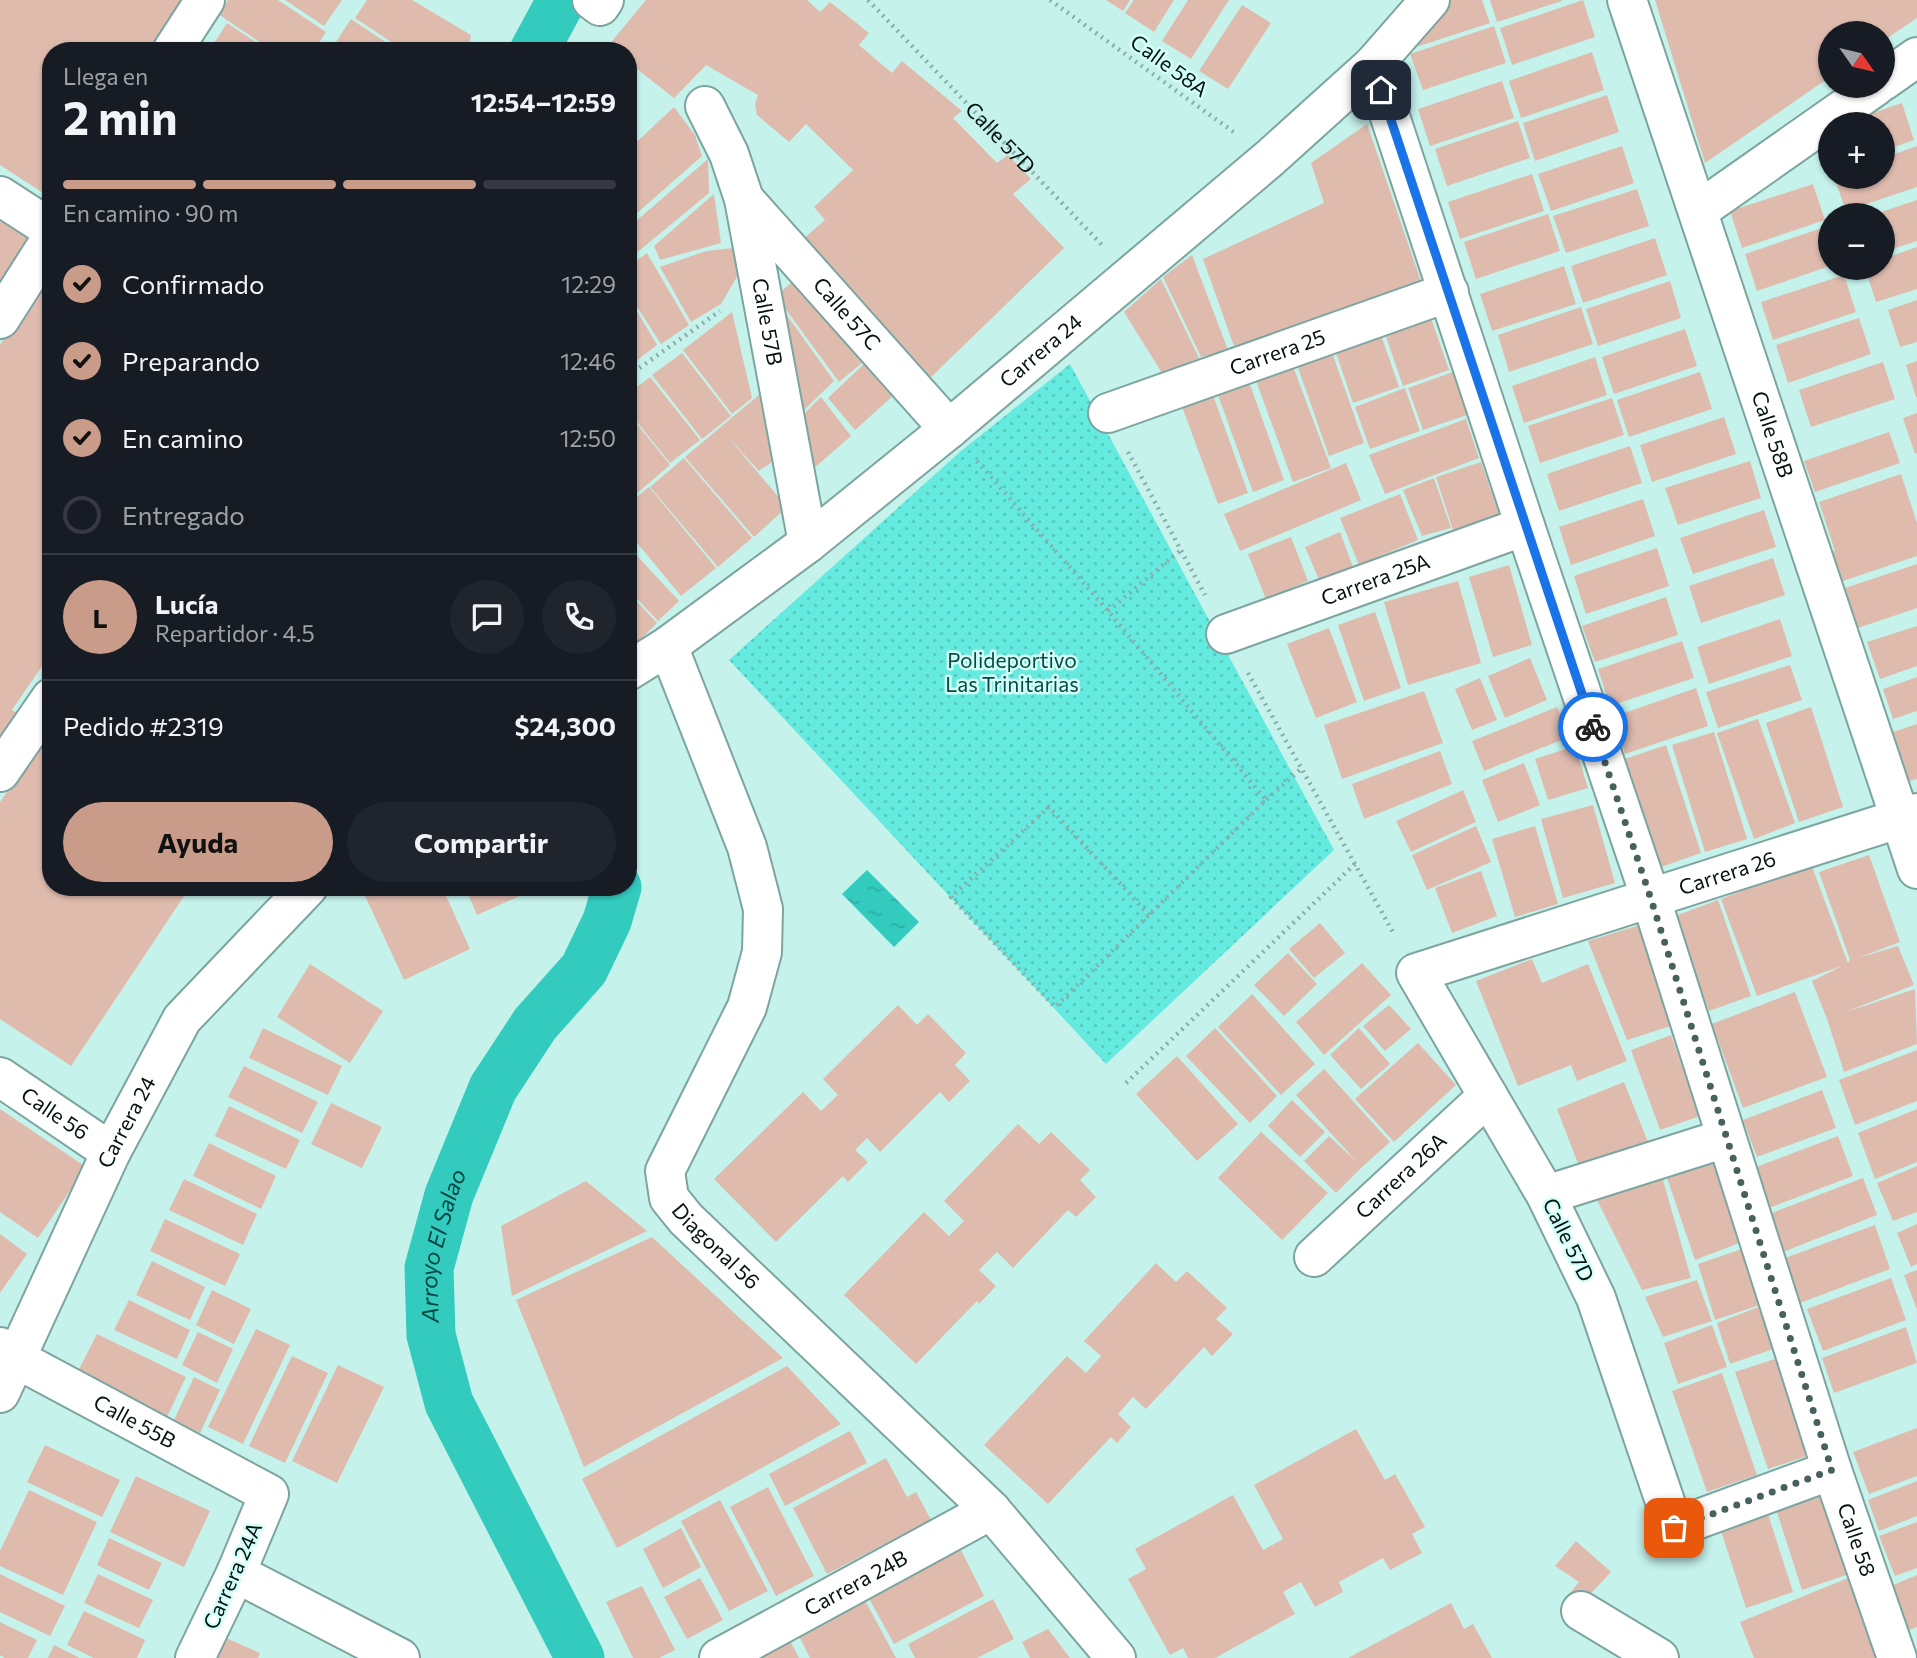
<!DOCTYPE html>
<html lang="es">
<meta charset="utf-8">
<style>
body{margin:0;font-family:Commissioner,sans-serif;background:#20242c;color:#f1f3f6;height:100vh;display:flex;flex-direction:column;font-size:26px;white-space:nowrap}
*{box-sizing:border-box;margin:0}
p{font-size:23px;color:#9ea1a6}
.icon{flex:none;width:38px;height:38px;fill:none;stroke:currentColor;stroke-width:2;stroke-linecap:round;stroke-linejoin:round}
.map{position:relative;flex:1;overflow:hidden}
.side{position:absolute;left:42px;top:42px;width:595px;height:854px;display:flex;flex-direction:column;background:#171b24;border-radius:28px;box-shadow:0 2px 5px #0004}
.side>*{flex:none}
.needle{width:46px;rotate:124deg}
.buttons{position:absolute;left:1818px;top:21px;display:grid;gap:14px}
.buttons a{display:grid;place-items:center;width:77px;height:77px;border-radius:50%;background:#171b24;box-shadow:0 2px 5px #0004;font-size:35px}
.pin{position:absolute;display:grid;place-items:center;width:60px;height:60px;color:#fff;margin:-30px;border-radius:14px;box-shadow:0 4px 10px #0006}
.courier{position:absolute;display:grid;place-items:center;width:70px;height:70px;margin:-35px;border:5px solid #1a73e8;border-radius:50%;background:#fff;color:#222;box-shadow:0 2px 9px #0007}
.head em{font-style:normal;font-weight:700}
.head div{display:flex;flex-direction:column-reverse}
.head{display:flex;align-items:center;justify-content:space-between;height:119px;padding:0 21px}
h1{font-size:46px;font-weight:700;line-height:52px}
.bar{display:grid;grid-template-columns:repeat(4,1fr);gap:10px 7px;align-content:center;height:84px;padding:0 21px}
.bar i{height:9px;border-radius:5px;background:#363941}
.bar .current{background:#c89c89}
.bar p{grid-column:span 4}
.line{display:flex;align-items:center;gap:18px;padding:0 21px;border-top:2px solid #363941}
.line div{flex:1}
.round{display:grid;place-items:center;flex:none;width:74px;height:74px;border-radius:37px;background:#20242c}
ol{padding:0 21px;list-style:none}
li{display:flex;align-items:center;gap:21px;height:77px}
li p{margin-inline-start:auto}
li .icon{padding:7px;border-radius:50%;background:#c89c89;color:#111;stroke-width:4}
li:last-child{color:#9ea1a6}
li i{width:38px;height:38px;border:4px solid #363941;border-radius:50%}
.primary-button{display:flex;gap:14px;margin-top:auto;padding:14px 21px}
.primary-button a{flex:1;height:80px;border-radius:42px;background:#c89c89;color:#111;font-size:28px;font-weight:700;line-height:80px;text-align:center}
.primary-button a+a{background:#20242c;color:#f1f3f6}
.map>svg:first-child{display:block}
</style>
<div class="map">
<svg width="1917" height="1658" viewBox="0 0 1917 1658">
<defs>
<pattern id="park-dots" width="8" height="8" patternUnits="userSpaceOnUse" patternTransform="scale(1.75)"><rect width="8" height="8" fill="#64eade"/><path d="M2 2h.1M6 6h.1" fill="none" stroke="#55c8bd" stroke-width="1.8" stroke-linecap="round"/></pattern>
<pattern id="water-ripples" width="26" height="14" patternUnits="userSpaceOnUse" patternTransform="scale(1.75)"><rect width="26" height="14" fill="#34cbbf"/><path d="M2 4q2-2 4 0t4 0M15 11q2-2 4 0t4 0" fill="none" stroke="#2cada3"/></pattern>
</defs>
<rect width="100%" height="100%" fill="#c6f2ec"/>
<path fill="url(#park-dots)" d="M1070,364l264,486 -228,214 -377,-404 232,-209z"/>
<path fill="url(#water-ripples)" d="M867,870l52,52 -25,25 -52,-53z"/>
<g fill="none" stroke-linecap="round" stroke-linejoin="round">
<g stroke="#34cbbf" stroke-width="49">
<path d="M534,51l27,-50"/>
<path id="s1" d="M580,1658l-131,-255 -18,-68 -2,-67 20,-73 44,-107 42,-64 49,-55 23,-48 10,-34"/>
</g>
</g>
<path fill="#dfbbae" d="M0,0h197l-33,51h-113v147l-51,-33z
M228,0h50l48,32 -12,19h-41l-55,-37z
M285,0h57l-18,26z
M367,0h45l59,35 -3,16h-63l-50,-33z
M646,0h161l13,12 10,-10 39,31 -10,12 33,28 10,-12 60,50 -9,7 44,45 11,-8 23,24 -18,15 51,54 -137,133 -126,-140 24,-21 -11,-13 39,-37 -47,-46 -17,18 -32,-27 -2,-11 3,-9 -52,-30 -32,33 -46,-36v-11h-14l-6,-5z
M1106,0h24l-7,11z
M1134,0h40l-20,32 -29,-19z
M1188,0h41l-38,59 -29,-18z
M1451,0h31l8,23 -83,27z
M1490,0h72v1l-65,21z
M1583,0l12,37 -83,28 -12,-37z
M1655,0h262v18l-34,23v-8h-53v44l-125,86z
M1242,5l29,18 -43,66 -29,-18z
M351,19l48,32h-69z
M227,23l42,28h-60z
M1494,26l12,37 -83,27 -13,-36z
M1592,52l12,38 -83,28 -12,-37z
M1502,81l12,37 -84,28 -12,-37z
M1607,95l12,37 -84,29 -12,-38z
M1902,103l12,37 -31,11v-27h-43z
M674,107l21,28 7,21 -74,65v-71z
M1518,121l12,37 -83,28 -12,-37z
M1367,124l57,166 -190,56 -31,-87 121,-56 -13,-40z
M1622,146l12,37 -83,28 -13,-37z
M1917,146v41l-71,24 -12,-34h49v-19z
M708,159l1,34 -81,67v-32z
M1532,174l12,37 -84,28 -12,-37z
M1813,184l12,36 -83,28 -12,-37z
M1637,189l12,37 -83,27 -13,-37z
M714,194l7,49 -61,17 -6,-14z
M1917,200v41l-34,11v-37h-11z
M1548,214l12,37 -84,28 -12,-37z
M0,218l34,23 -34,51z
M1828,226l2,7v33l-73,25 -12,-37z
M1655,238l12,37 -84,28 -12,-37z
M1917,247v42l-41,13 -11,-34h18v-9z
M733,248l12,15 -24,41 -30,18 -31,-55 46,-16z
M647,253l42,72 -28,19 -27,-42 -6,-16v-19z
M1192,255l36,95 -27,7 -38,-80z
M51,266v374l-8,13 6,3 -37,54 5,3 -17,26v-394z
M1564,266l12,38 -84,27 -12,-37z
M1844,275l12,37 -83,28 -12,-38z
M798,277l70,81 -29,24 -63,-86z
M1161,279l38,79 -37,15 -38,-61z
M1670,281l11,37 -83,28 -12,-37z
M628,296l29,49 -25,19 -4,-7z
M774,297l60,84 -33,32z
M1917,300v42l-17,5 -12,-37z
M1581,307l12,37 -84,28 -11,-37z
M732,312l20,86 -20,16 -49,-64z
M1430,315l19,55 -46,16 -19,-55z
M1859,318l12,36 -83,29 -12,-38z
M1685,329l12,37 -83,28 -12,-37z
M1380,332l19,55 -46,16 -19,-56z
M1330,347l34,96 -35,13 -34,-97z
M682,353l49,63 -29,23 -50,-64z
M1288,353l43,115 -38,14 -42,-115z
M1595,357l12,38 -83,28 -12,-37z
M867,361l28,33 -40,36 -27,-32z
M1917,361v36h-1l-10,-32z
M1883,362l12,37 -84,28 -12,-37z
M1453,372l14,43 -44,15 -15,-42z
M1700,372l12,37 -83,28 -12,-37z
M1247,376l37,104 -31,12 -38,-105z
M650,377l50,63 -30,23 -42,-52v-17z
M1405,388l15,43 -50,18 -15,-42z
M1212,392l36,101 -30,11 -37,-100z
M760,394l15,66 -16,11 -33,-36 61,72 -33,30 -69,-80z
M821,397l30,39 -38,33 -15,-49z
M1612,398l12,37 -84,28 -12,-37z
M628,413l42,52 -42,36z
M1917,413v40l-2,1 -12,-36z
M1724,417l12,37 -84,28 -12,-37z
M1466,419l13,39 -94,36 -16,-39z
M1889,432l11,31 -85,29 -11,-31z
M1630,446l12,37 -83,28 -12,-37z
M684,458l68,80 -34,29 -68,-80z
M1750,461l11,37 -83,27 -13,-37z
M1481,462l19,55 -46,16 -18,-56z
M1346,463l15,37 -121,51 -16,-37z
M1901,474l16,49v33l-77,26 -10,-30 5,-1 -16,-49z
M1434,478l17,50 -29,8 -19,-46z
M649,487l67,81 -35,28 -53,-64v-28z
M1400,494l18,46 -59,25 -19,-47z
M1643,499l12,37 -84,29 -12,-38z
M1764,510l12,37 -83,27 -13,-36z
M1340,532l13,35 -33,15 -15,-35z
M1291,537l17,44 -42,18 -18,-45z
M628,546l51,55 -21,20 -30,-32z
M1657,548l12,38 -83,28 -12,-38z
M1773,558l12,37 -84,28 -12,-37z
M1917,564v44l-62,21 -13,-40z
M1509,565l23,80 -39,12 -24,-80z
M1458,581l23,82 -73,22 -24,-83z
M628,592l29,31 -21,21 -8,-9z
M1666,597l12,38 -83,27 -13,-36z
M1375,612l26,76 -37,13 -26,-76z
M1780,619l12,37 -83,28 -12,-37z
M1917,626v40l-37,13 -13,-37z
M1329,628l28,74 -41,16 -29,-74z
M1682,641l12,37 -84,28 -12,-37z
M1530,658l17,42 -42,18 -17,-42z
M1790,665l12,35 -84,28 -12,-36z
M1917,677v34l-24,8 -10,-30z
M1480,678l17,42 -25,10 -17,-41z
M1696,688l12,38 -83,28 -12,-37z
M1424,691l19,52 -101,36 -18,-54z
M1557,707l12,30 -85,34 -12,-30z
M1811,707l32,100 -44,15 -33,-99z
M1758,719l37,104 -41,16 -37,-106z
M1917,724v55l-13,4 -17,-49z
M51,731v156h139l-119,179 -71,-47v-217z
M1714,732l33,107 -42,13 -33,-107z
M1666,745l35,108 -43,15 -36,-108z
M1575,746l13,42 -40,12 -13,-41z
M1440,751l12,33 -88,35 -12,-35z
M1524,763l16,42 -42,17 -16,-42z
M1463,790l13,32 -65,30 -15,-31z
M1593,805l22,78 -52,15 -22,-79z
M1476,826l15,36 -64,28 -15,-35z
M1535,826l23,78 -43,13 -23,-78z
M1869,855l31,87 -42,16 40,-12 16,39 -71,28 72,-24 2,55 -73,28 -17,-53 -15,-38 30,-15 -85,30 -36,-97 90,-35 37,99 2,-3 -31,-88z
M1481,871l16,45 -45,17 -17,-45z
M361,887h81l28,62 -66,31z
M465,887h75l-63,28z
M1718,900l33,96 -42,15 -34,-95z
M1320,923l25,30 -31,25 -25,-29z
M1640,925l31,101 -44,14 -39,-99z
M1288,953l29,31 -33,32 -30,-31z
M1532,959l10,24 46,-19 39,97 -50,20 -6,-16 -53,21 -42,-105z
M1362,963l29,32 -67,60 -28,-33z
M310,964l73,47 -33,52 -73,-46z
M1795,992l32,85 -84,31 -31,-84z
M1252,994l63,70 -34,31 -63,-68z
M898,1005l19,20 11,-11 38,39 -11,12 15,16 -21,21 -9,-10 -60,60 -13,-14 -12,12 13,12 -20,20 -5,-6 -67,66 -62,-63 89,-87 18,19 17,-16 -15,-16z
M1389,1005l22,24 -26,22 -22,-25z
M263,1028l79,38 -14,29 -79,-37z
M1215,1028l62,68 -27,27 -64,-67z
M1359,1028l31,36 -29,25 -31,-34z
M1671,1035l29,81 -40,14 -29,-80z
M1418,1043l38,42 -62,57 -39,-43z
M1917,1050v51l-62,24 -16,-45z
M1177,1056l61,68 -41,37 -61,-67z
M244,1066l74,36 -16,31 -74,-36z
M1324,1069l66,73 -28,25 -26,26 -32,-32 25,-25 29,27 -62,-68z
M1624,1082l26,65 -68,27 -25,-65z
M1822,1090l14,38 -79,29 -14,-37z
M1292,1100l33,32 -25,25 -32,-31z
M331,1103l51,24 -20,41 -51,-24z
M229,1106l71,34 -14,29 -71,-33z
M0,1109l86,58 -48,71 -38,-26z
M1917,1109v53l-42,17 -17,-46z
M1018,1124l21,20 12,-12 39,38 -10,10 16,17 -20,20 -8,-7 -55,58 -16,-16 -18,18 17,16 -17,18 -2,-3 -61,63 -72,-69 80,-83 25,24 15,-15 -20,-20z
M1261,1132l67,61 -46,47 -64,-62z
M1838,1136l15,40 -84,32 -15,-40z
M209,1143l67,33 -15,33 -68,-33z
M1716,1155l31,85 -52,20 -31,-91z
M1917,1166v46l-24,9 -16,-38z
M1661,1173l30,105 -49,12 -46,-92z
M1863,1178l14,37 -94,37 -14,-38z
M184,1179l73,35 -14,31 -74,-35z
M586,1181l61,50 -135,65 -11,-70z
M165,1219l75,35 -15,32 -75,-35z
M1917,1224v40l-6,3 -14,-34z
M1875,1225l15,44 -90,34 -15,-45z
M0,1234l27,20 -27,39z
M652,1237l131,121 -199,109 -68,-167z
M1745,1248l18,56 -48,16 -17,-56z
M152,1261l53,26 -15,33 -54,-25z
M1156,1263l20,19 11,-11 40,37 -11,11 17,15 -21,22 -8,-9 -58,62 -13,-12 -15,17 13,13 -14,16 -6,-6 -63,67 -64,-59 83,-89 19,17 15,-17 -17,-15z
M1917,1270v40l-13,-35z
M1891,1278l15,42 -83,31 -16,-42z
M1697,1280l15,41 -49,16 -18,-40z
M212,1290l39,19 -17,35 -38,-19z
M129,1300l61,30 -13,29 -63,-29z
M1764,1305l15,42 -49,17 -13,-41z
M1712,1325l15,42 -49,17 -14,-41z
M1906,1327l11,36 -83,30 -12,-35z
M256,1329l34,16 -47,99 -35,-17z
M198,1332l35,17 -16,34 -35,-18z
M97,1334l89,43 -21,44 -90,-44z
M292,1356l36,17 -43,90 -36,-17z
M1781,1357l32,97 -45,15 -33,-97z
M338,1365l46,22 -47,96 -45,-22z
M787,1366l54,58 -224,124 -35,-69z
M1722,1373l35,102 -50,17 -35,-101z
M194,1377l26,13 -20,43 -26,-13z
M1917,1428v48l-48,18 -16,-42z
M1356,1429l29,51 10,-6 30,53 -13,7 10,19 -32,17 -7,-12 -44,24 4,10 -28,15 -14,-25 -18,10 12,22 -80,44h-27l-5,-10 -13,7 -42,-76 18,-10 -11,-20 98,-54 30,55 20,-11 -29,-54z
M850,1431l17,32 -82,43 -16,-32z
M45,1445l75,35 -18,37 -75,-35z
M886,1458l21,39 9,-5 15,28 -104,54 -34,-66z
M136,1476l74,35 -26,56 -74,-35z
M1917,1481v35l-38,15 -11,-31z
M768,1487l46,89 -38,20 -46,-89z
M29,1490l68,32 -34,73 -63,-29v-15z
M1823,1493l26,81 -47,16 -26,-81z
M720,1500l48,91 -39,20 -48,-90z
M1767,1511l26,81 -47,16 -26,-80z
M1917,1522v46l-22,8 -16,-40z
M681,1528l20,39 -38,21 -20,-39z
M109,1538l53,25 -13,27 -52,-25z
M1576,1541l35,31 -32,34 -13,-8 13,-16 -24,-16z
M958,1544l26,52 -90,48 -28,-51z
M0,1574l65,32 -15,30 -50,-24z
M98,1574l55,26 -14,28 -55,-25z
M1917,1575v52l-8,3 -18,-44z
M700,1578l23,42 -36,19 -23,-42z
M1848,1578l32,80h-126l-14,-36z
M642,1586l33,64 -16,8h-26l-27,-56z
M862,1595l34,63h-86l-14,-28z
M993,1599l21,40 -37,19h-62l-7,-14z
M1451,1603l13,26 9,-5 19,34h-144z
M84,1611l61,29 -8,18h-43l-27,-13z
M0,1622l37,18 -9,18h-23l-5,-3z
M1048,1629l22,29h-40l-8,-16z
M226,1638l34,15 -2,5h-41z
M789,1639l10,19h-46z
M54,1645l26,13h-32z"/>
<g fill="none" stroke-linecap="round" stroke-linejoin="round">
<defs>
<g id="minor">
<path d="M592,0l8,6 4,-6"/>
<path id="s3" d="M1627,0l290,869"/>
<path d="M172,51l33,-51"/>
<path id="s4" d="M1373,65l152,461 125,370 182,574 65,188"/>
<path d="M1883,81l34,-24"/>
<path id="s5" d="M705,106l24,48 15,45 64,344"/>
<path d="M0,196l51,33"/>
<path id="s6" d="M744,199l205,230"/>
<path d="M1698,211l178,-125"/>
<path d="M0,319l51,-80"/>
<path id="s7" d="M1108,413l341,-121"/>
<path id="s8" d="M1226,634l299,-108"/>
<path id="s9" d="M668,646l79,201 16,62 -1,43 -15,55 -82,164 4,27 17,21 305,291 125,148"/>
<path id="s10" d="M628,671l40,-25 140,-103 141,-114 321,-271 103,-93 57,-65"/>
<path d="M0,772l51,-74"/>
<path id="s11" d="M0,1077l111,75"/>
<path d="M1546,1195l180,-57"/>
<path id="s12" d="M1314,1257l174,-161"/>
<path id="s13" d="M0,1347l15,11 254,136 -33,79 -41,85"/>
<path id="s14" d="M0,1393l111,-241 71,-133 126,-132"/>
<path id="s15" d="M1832,1470l-158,58 -78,-230 -50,-103 -130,-222 501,-160"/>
<path d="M236,1573l164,85"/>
<path d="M1581,1611l78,47"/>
<path id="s16" d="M719,1658l272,-148"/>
</g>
</defs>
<use href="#minor" stroke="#7ca5a0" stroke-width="42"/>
<g stroke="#8aada9" stroke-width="4.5" stroke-dasharray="2 5" stroke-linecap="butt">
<path id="s2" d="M868,0l234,245"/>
<path d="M1050,0l185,133"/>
<path d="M628,376l92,-65"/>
<path d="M1128,452l77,143"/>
<path d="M977,461l131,150 158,189"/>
<path d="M1108,611l73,-61"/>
<path d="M1248,673l146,261"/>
<path d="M1149,915l-100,-108 -98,90 104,110 211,-207 36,-32"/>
<path d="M1126,1083l229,-219"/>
</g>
<use href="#minor" stroke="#fff" stroke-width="38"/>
</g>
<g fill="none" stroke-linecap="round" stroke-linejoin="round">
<path stroke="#48615e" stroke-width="7" stroke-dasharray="0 12.6" d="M1593,727l57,169 182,574 -158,58"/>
<path stroke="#1a73e8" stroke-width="9" d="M1381,90l212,637"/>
</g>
<g text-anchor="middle" stroke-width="5" stroke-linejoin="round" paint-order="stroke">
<g font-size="21" fill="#041312" stroke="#d3fff9">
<text transform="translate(1169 66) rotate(36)" y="7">Calle 58A</text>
<text dy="7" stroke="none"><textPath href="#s2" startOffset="191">Calle 57D</textPath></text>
<text dy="7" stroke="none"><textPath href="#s6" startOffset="154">Calle 57C</textPath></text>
<text dy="7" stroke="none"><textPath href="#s5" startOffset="226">Calle 57B</textPath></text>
<text dy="7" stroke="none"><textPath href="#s10" startOffset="523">Carrera 24</textPath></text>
<text dy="7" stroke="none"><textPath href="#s7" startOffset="180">Carrera 25</textPath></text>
<text dy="7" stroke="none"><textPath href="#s3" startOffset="458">Calle 58B</textPath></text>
<text dy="7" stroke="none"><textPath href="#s8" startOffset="159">Carrera 25A</textPath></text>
<text dy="7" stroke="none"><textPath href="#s15" startOffset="1110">Carrera 26</textPath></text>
<text dy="7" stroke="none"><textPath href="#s11" startOffset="66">Calle 56</textPath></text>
<text dy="7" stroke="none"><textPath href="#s14" startOffset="299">Carrera 24</textPath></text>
<text dy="7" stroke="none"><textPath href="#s12" startOffset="119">Carrera 26A</textPath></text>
<text transform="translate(1568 1240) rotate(64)" y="7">Calle 57D</text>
<text dy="7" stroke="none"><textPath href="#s9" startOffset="658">Diagonal 56</textPath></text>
<text dy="7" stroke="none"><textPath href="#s13" startOffset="154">Calle 55B</textPath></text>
<text dy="7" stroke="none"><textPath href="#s4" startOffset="1552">Calle 58</textPath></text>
<text transform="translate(233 1576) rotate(-66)" y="7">Carrera 24A</text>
<text dy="7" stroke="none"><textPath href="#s16" startOffset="156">Carrera 24B</textPath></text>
</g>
<g font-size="21" fill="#074944" stroke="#d3fff9">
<text x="1012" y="668">Polideportivo<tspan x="1012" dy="24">Las Trinitarias</tspan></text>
</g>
<g font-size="23" font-style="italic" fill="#044742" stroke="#d3fff9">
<text dy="8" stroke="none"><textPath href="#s1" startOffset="448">Arroyo El Salao</textPath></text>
</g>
</g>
</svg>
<div class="buttons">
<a><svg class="needle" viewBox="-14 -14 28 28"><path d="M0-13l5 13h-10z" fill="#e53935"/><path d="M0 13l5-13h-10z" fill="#9ea1a6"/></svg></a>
<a>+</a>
<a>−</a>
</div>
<div class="pin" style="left:1674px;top:1528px;background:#ea580c"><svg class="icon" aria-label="bag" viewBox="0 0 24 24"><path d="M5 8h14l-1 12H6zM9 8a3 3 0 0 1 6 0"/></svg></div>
<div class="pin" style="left:1381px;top:90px;background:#1f2937"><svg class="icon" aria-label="home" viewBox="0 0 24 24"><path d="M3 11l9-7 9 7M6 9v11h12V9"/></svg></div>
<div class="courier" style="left:1593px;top:727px"><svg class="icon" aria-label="bike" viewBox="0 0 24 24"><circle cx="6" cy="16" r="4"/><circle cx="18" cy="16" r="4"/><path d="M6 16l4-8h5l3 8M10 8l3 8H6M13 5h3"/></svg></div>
<section class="side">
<div class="head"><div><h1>2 min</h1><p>Llega en</p></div><em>12:54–12:59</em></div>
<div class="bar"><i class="current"></i><i class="current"></i><i class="current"></i><i></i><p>En camino · 90 m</p></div>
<ol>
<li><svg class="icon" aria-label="check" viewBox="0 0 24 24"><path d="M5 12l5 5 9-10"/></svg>Confirmado<p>12:29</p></li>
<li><svg class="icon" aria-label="check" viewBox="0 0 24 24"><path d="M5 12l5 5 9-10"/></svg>Preparando<p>12:46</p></li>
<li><svg class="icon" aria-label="check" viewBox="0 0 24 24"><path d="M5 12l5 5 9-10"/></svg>En camino<p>12:50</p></li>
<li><i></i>Entregado</li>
</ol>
<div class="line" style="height:126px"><b class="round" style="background:#c89c89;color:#111">L</b><div><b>Lucía</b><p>Repartidor · 4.5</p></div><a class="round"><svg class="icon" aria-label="chat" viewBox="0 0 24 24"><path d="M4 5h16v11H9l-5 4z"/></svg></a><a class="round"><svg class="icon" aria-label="phone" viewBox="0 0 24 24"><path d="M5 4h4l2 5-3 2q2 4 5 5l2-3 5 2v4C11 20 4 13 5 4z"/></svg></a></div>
<div class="line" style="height:91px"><div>Pedido #2319</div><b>$24,300</b></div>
<div class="primary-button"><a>Ayuda</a><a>Compartir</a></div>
</section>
</div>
